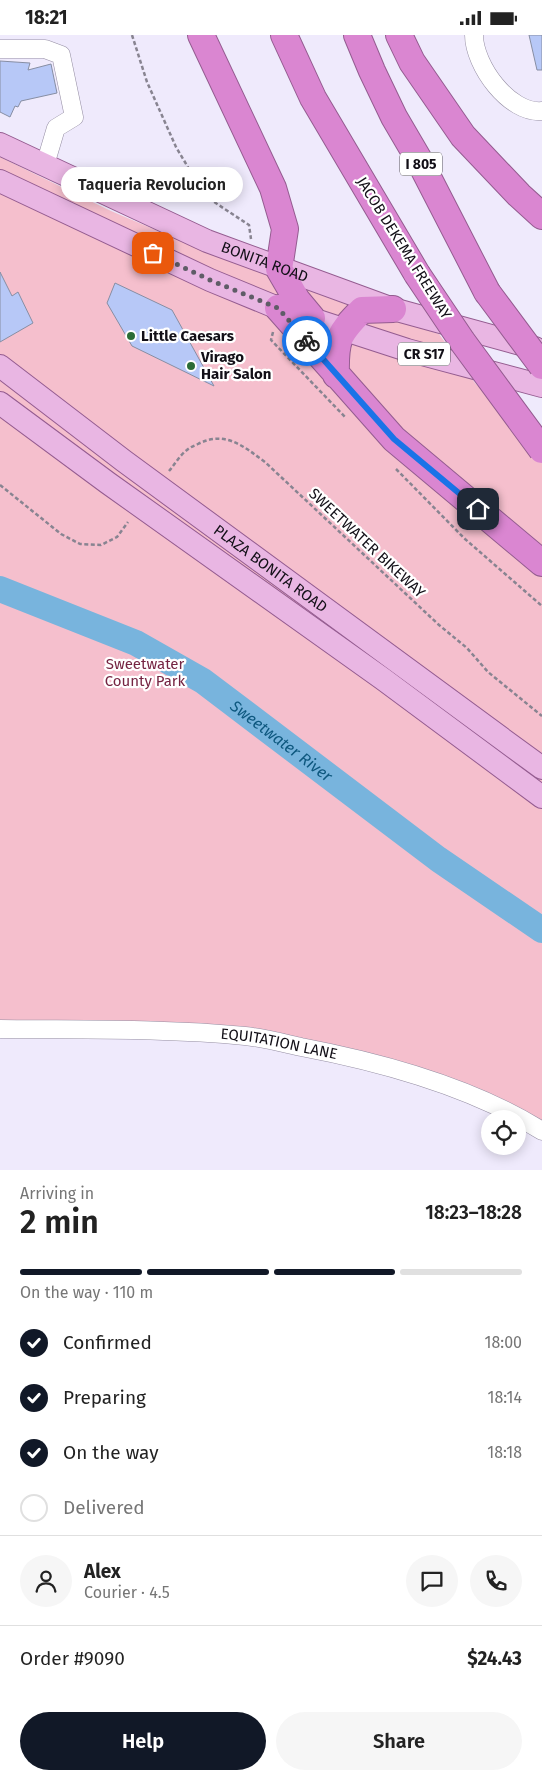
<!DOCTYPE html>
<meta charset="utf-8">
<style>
body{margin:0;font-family:"Fira Sans",sans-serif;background:#f6f6f6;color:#222;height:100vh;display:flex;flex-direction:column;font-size:19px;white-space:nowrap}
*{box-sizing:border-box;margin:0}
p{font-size:16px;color:#767676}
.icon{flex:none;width:28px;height:28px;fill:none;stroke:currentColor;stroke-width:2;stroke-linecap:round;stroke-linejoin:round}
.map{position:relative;height:1135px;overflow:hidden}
.details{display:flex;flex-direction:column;background:#fff;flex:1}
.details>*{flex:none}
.tools{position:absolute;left:481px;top:1075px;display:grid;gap:10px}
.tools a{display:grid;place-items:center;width:45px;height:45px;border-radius:50%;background:#fff;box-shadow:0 2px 12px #0003;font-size:25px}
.pin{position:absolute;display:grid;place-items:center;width:42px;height:42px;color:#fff;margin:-21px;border-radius:10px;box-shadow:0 2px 8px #0006}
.courier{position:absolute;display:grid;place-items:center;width:50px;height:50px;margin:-25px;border:4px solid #1a73e8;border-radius:50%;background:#fff;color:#222;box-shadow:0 1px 6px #0007}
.bubble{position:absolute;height:35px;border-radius:18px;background:#fff;box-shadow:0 2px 12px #0003;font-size:16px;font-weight:600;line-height:35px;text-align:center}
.overview em{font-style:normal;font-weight:600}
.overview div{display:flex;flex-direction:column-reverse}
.overview{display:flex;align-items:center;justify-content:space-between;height:85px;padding:0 20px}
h1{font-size:32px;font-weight:600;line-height:38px}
.bar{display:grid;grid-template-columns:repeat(4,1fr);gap:8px 5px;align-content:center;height:60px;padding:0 20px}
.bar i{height:6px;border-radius:4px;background:#e0e0e0}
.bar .selected{background:#111827}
.bar p{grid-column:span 4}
.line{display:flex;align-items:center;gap:12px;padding:0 20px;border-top:1px solid #e0e0e0}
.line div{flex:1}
.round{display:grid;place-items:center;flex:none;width:52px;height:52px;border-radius:26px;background:#f6f6f6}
ol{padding:0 20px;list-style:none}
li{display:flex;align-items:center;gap:15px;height:55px}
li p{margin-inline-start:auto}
li .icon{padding:5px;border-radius:50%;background:#111827;color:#fff;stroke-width:4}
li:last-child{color:#767676}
li i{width:28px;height:28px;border:2px solid #e0e0e0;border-radius:50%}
.button{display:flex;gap:10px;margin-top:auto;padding:10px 20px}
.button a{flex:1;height:58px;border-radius:30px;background:#111827;color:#fff;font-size:20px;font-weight:600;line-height:58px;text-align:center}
.button a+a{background:#f6f6f6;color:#222}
.status{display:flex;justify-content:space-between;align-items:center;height:35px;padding:0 25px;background:#fff;direction:ltr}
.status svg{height:14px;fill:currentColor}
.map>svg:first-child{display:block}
</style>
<div class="status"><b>18:21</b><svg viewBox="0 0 49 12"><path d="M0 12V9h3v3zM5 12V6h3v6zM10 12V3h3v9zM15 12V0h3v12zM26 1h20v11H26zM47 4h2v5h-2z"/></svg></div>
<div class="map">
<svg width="542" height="1135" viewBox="0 0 542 1135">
<rect width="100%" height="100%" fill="#efeafc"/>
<path fill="#f5bfcd" d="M0,122l111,54 118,50 119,44 91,29 36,49 67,69v680l-206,-82 -336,-25z"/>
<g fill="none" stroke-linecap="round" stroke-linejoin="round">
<path stroke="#78b4dd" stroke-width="26" id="s1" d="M0,554l136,54 67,38 235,178 104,71"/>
</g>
<path fill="#b7c8f7" stroke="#878ea3" d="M529,0h13v35h-5z
M0,26l30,2 -2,7 23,-6 6,29 -36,8 -3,6 -3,-1 -5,11 -10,-5z
M0,237l12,24 6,-4 15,31 -33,19z
M115,248l57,27 42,76 -82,-40 -25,-43z"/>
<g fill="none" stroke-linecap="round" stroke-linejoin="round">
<defs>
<g id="minor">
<path d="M474,0c0,30 35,79 68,76"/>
<path d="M0,14h45l16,6 13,62 -18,11 -11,37"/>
<path id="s2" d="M0,994c81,1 164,-1 245,7 19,2 38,7 56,11 79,15 173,41 241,84"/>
</g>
<g id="major">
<path id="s3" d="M0,109l207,97 186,68 142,39"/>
<path d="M0,146l210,99 68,28 129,42 135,36"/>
<path id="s4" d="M0,331l124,95 418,307"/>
<path d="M0,368l108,80 275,196 159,118"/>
</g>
<path id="highway" d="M201,0l72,153 12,41 -6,40 18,31 15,18
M284,0l29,63 104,176
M357,0l15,36 22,46 24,41 69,134
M399,0l13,27 51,74 56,59 23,21
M278,273l116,131 148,124
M336,340c-1,-35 2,-41 26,-65l31,-1"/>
</defs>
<use href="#minor" stroke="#958ea3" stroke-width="19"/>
<use href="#major" stroke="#945c90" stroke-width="24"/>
<use href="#highway" stroke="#945c90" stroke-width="28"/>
<path stroke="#888491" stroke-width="2.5" stroke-dasharray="4 2.5" stroke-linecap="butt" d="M132,0l15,47 29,65 29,49 44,29 2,14
M273,297l-2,8 75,78
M396,434l69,70 77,67
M169,436c6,-7 11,-16 18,-21 3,-3 7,-4 11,-6 27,-14 45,2 67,18l174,163 28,23 21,24 54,44
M0,450l61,49 19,10 21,1 16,-8 11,-15"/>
<use href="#minor" stroke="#fff" stroke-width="18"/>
<use href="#major" stroke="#e9b6e3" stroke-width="22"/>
<use href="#highway" stroke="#da86d1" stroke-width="26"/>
<defs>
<path id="highway-bridge" d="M417,239l45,67 80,109
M487,257l55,74"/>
</defs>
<use href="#highway-bridge" stroke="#945c90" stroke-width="28" stroke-linecap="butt"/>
<use href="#highway-bridge" stroke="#da86d1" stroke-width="26"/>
</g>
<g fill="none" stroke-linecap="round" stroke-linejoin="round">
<path stroke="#5f5c67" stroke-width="5" stroke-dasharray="0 9" d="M153,218l57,27 68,28 29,33"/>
<path stroke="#1a73e8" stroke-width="6" d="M307,306l87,98 84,70"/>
</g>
<g fill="#2b6c36" stroke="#fff" stroke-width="2">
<circle cx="131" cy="301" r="5"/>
<circle cx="191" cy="331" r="5"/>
</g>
<g text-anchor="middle" stroke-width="4.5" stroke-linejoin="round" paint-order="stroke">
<g fill="#fff" stroke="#59575d" stroke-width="1">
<rect x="400" y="117.5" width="42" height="23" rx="4"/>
<rect x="398" y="307.5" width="52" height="23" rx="4"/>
</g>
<g font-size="14" font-weight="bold" fill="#120f17">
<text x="421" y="134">I 805</text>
<text x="424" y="324">CR S17</text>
</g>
<g font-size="15" fill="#120f17" stroke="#fff">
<text transform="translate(404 213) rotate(58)" y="5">JACOB DEKEMA FREEWAY</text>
<text dy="5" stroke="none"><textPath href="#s3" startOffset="290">BONITA ROAD</textPath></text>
<text transform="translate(367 508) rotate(43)" y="5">SWEETWATER BIKEWAY</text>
<text dy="5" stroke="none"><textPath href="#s4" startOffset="338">PLAZA BONITA ROAD</textPath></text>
<text dy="5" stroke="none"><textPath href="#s2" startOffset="280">EQUITATION LANE</textPath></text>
</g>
<g font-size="15" font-weight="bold" fill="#120f17" stroke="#fff" text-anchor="start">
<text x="141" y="306">Little Caesars</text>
<text x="201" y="327">Virago<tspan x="201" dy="17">Hair Salon</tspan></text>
</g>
<g font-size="15" fill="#752442" stroke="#fff">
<text x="145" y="634">Sweetwater<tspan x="145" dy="17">County Park</tspan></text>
</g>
<g font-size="16" font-style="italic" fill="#0e587f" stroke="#fff">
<text dy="6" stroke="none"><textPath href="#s1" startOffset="322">Sweetwater River</textPath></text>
</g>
</g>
</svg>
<div class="tools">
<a><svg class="icon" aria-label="locate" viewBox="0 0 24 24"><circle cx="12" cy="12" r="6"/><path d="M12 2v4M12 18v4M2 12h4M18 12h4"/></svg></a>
</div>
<div class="pin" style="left:153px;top:218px;background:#ea580c"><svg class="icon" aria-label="bag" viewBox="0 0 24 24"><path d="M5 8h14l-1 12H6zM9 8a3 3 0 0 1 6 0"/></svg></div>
<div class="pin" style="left:478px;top:474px;background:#1f2937"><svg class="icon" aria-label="home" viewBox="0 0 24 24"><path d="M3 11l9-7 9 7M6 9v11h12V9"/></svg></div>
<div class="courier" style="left:307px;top:306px"><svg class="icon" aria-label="bike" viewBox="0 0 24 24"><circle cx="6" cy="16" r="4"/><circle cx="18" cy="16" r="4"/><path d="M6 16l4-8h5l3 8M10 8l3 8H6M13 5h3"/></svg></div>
<div class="bubble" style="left:61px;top:132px;width:182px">Taqueria Revolucion</div>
</div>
<section class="details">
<div class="overview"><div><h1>2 min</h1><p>Arriving in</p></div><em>18:23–18:28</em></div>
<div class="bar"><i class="selected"></i><i class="selected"></i><i class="selected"></i><i></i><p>On the way · 110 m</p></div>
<ol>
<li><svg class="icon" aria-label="check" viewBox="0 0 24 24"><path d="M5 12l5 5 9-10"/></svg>Confirmed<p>18:00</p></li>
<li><svg class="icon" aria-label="check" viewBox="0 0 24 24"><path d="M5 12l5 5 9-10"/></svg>Preparing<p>18:14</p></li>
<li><svg class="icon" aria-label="check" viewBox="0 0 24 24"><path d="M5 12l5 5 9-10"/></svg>On the way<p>18:18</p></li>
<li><i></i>Delivered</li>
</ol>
<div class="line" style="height:90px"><a class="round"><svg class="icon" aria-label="person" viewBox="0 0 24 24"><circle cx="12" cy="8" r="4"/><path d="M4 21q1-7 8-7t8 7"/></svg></a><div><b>Alex</b><p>Courier · 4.5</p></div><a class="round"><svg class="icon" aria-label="chat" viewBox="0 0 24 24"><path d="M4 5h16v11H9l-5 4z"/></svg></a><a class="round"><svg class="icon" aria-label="phone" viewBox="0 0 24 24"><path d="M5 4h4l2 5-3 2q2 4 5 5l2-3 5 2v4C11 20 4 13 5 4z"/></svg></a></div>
<div class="line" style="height:65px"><div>Order #9090</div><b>$24.43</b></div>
<div class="button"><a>Help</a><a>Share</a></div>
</section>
